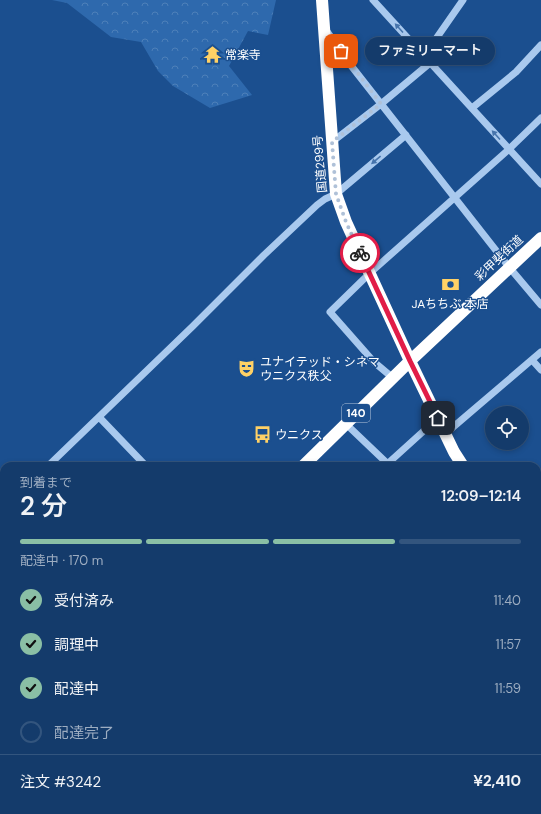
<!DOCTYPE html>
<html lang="ja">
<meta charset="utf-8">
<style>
body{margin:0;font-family:"DM Sans","Noto Sans JP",sans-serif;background:#1d4271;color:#f1f3f6;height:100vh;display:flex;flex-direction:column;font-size:15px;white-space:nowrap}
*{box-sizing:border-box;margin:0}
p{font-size:13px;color:#9dadc1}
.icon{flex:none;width:22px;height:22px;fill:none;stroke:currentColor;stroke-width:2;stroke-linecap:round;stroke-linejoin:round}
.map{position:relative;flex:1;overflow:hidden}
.side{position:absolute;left:0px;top:462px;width:541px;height:352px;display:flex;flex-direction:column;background:#143b6b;border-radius:12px 12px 0 0;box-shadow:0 2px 6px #0003,0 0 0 1px #33557e}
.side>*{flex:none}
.buttons{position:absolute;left:485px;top:406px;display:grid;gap:8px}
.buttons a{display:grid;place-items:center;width:44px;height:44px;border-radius:50%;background:#143b6b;box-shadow:0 2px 6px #0003,0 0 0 1px #33557e;font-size:20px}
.pin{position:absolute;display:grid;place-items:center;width:34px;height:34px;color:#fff;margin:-17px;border-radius:8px;box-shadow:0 2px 6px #0006}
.courier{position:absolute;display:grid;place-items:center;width:40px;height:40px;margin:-20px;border:3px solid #e11d48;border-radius:50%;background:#fff;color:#222;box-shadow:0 1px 5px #0007}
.bubble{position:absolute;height:28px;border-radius:14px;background:#143b6b;box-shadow:0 2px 6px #0003,0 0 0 1px #33557e;font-size:13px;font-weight:600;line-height:28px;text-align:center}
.overview em{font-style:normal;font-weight:600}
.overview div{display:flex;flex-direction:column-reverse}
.overview{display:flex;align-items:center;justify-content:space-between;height:68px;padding:0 20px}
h1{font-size:26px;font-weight:600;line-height:30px}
.bar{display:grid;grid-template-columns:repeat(4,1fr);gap:6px 4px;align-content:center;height:48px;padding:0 20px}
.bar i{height:5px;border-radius:3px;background:#33557e}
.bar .current{background:#8abfa5}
.bar p{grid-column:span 4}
.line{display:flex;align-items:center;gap:10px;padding:0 20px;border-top:1px solid #33557e}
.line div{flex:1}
ol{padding:0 20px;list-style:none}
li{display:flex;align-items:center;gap:12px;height:44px}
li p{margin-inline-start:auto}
li .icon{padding:4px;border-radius:50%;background:#8abfa5;color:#111;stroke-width:4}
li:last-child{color:#9dadc1}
li i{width:22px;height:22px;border:2px solid #33557e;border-radius:50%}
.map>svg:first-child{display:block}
</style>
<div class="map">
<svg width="541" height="814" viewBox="0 0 541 814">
<defs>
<pattern id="forest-crowns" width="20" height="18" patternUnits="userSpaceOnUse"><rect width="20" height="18" fill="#2e69ad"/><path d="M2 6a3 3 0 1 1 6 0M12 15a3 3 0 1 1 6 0" fill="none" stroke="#4d80b9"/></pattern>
</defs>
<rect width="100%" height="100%" fill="#1b4f8f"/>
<path fill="url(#forest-crowns)" d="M52,0h224l-8,35 -20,-4 -19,35 23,29 -42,13 -37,-22 -15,-15 -17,-29 -30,-5 -44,-34z
M537,782l4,2v30h-45v-4h41z"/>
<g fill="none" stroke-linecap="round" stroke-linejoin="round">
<path stroke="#a9c9ee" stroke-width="7" d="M373,0l168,184
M326,30l23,33 160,204 32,38
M424,56l39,-56
M472,108l44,-36 25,-27
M332,142l49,-38 49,-41
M532,360l9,10
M393,378l-19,-16 -44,-50 40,-39 137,-122 34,-33
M99,417l47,49
M346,424l44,42
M445,434l96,-82
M48,466l145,-140 71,-71 53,-50 8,-6 11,-5 70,-59
M385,466l53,-48
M0,513l4,-4
M537,531l4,-3
M0,535l4,4
M537,613l4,-4
M537,632l4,4
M0,683l2,-3 2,1
M537,686l4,-2
M0,705l4,-4
M4,758l-2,11 2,1
M189,810l1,4
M453,810l6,4
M494,810v4
M117,814l5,-4
M432,814l3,-4"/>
<path stroke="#fff" stroke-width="12" d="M322,0l14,194 10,28 64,139 44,91 9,14
M303,466l107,-105 131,-123
M537,555l4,5
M0,773l2,-4"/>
<path stroke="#fff" stroke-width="2" stroke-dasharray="7 3" stroke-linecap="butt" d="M537,604l4,-4
M329,814l4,-4
M343,814l4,-4"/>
</g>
<defs><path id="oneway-solid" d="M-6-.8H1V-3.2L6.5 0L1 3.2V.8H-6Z"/></defs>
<g fill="#4674ac">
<use href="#oneway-solid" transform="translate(399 28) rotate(-132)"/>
<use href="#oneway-solid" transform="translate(496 135) rotate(-132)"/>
<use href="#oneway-solid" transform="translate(376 160) rotate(140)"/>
</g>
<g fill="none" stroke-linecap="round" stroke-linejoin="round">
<path stroke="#afc1d8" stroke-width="4" stroke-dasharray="0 7.2" d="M341,51l40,53 -49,38 4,52 10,28 14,31"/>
<path stroke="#e11d48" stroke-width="5" d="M360,253l50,108 28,57"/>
</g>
<defs>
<symbol id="temple-bare" viewBox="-9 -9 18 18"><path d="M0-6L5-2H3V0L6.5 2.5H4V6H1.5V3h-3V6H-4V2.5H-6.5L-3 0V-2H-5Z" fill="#ffd166" stroke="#1b4f8f" stroke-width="2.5" paint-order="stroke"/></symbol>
<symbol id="bank-bare" viewBox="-9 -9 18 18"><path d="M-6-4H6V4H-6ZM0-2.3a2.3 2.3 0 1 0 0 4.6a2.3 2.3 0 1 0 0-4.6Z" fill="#ffd166" stroke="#1b4f8f" stroke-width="2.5" paint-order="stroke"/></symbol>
<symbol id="theatre-bare" viewBox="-9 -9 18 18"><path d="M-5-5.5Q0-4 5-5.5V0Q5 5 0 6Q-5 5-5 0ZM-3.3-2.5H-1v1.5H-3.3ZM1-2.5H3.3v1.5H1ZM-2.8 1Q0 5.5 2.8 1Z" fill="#ffd166" stroke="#1b4f8f" stroke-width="2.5" paint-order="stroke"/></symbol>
<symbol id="bus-bare" viewBox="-9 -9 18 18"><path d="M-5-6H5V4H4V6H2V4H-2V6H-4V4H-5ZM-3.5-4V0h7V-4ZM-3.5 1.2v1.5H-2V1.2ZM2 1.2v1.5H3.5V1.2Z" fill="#ffd166" stroke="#1b4f8f" stroke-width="2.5" paint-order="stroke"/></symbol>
</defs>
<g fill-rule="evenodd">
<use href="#temple-bare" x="200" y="42" width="25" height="25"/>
<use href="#bank-bare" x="438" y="272" width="25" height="25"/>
<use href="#theatre-bare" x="234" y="356" width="25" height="25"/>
<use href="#bus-bare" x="250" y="422" width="25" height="25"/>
</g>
<g text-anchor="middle" stroke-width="3" stroke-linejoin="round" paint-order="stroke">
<rect fill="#1b4f8f" stroke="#bbcadd" stroke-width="1" x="342" y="404" width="28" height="18" rx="3"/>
<g font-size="11" font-weight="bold" fill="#fff">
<text x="356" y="417">140</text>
</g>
<g font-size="12" fill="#fff" stroke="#1b4f8f" text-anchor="start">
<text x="225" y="59">常楽寺</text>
<text x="450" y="308" text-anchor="middle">JAちちぶ 本店</text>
<text x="260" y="366">ユナイテッド・シネマ<tspan x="260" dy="14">ウニクス秩父</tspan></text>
<text x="275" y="439">ウニクス</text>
</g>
<g font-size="12" fill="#fff" stroke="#1b4f8f">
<text transform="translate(320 164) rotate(-95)" y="4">国道299号</text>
<text transform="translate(499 258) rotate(-43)" y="4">彩甲斐街道</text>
</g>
</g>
</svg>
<div class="buttons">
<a><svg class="icon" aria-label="locate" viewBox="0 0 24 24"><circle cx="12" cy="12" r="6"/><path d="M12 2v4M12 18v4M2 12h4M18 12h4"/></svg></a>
</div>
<div class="pin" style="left:341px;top:51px;background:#ea580c"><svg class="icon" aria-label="bag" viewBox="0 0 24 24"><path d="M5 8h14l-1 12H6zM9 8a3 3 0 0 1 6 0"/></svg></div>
<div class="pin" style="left:438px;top:418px;background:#1f2937"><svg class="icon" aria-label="home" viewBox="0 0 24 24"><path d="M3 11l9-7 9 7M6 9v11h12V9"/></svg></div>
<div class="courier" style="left:360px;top:253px"><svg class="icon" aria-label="bike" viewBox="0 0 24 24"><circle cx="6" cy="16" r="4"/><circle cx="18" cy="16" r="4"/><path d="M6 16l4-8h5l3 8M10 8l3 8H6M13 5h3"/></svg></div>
<div class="bubble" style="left:365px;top:37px;width:130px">ファミリーマート</div>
<section class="side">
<div class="overview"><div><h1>2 分</h1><p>到着まで</p></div><em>12:09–12:14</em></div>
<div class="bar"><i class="current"></i><i class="current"></i><i class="current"></i><i></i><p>配達中 · 170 m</p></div>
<ol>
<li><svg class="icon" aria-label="check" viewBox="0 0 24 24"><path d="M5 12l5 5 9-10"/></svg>受付済み<p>11:40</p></li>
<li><svg class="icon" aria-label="check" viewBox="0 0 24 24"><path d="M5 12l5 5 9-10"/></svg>調理中<p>11:57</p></li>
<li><svg class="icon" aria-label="check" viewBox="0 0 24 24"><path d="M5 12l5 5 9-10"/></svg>配達中<p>11:59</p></li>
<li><i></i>配達完了</li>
</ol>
<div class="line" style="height:52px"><div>注文 #3242</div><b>¥2,410</b></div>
</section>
</div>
